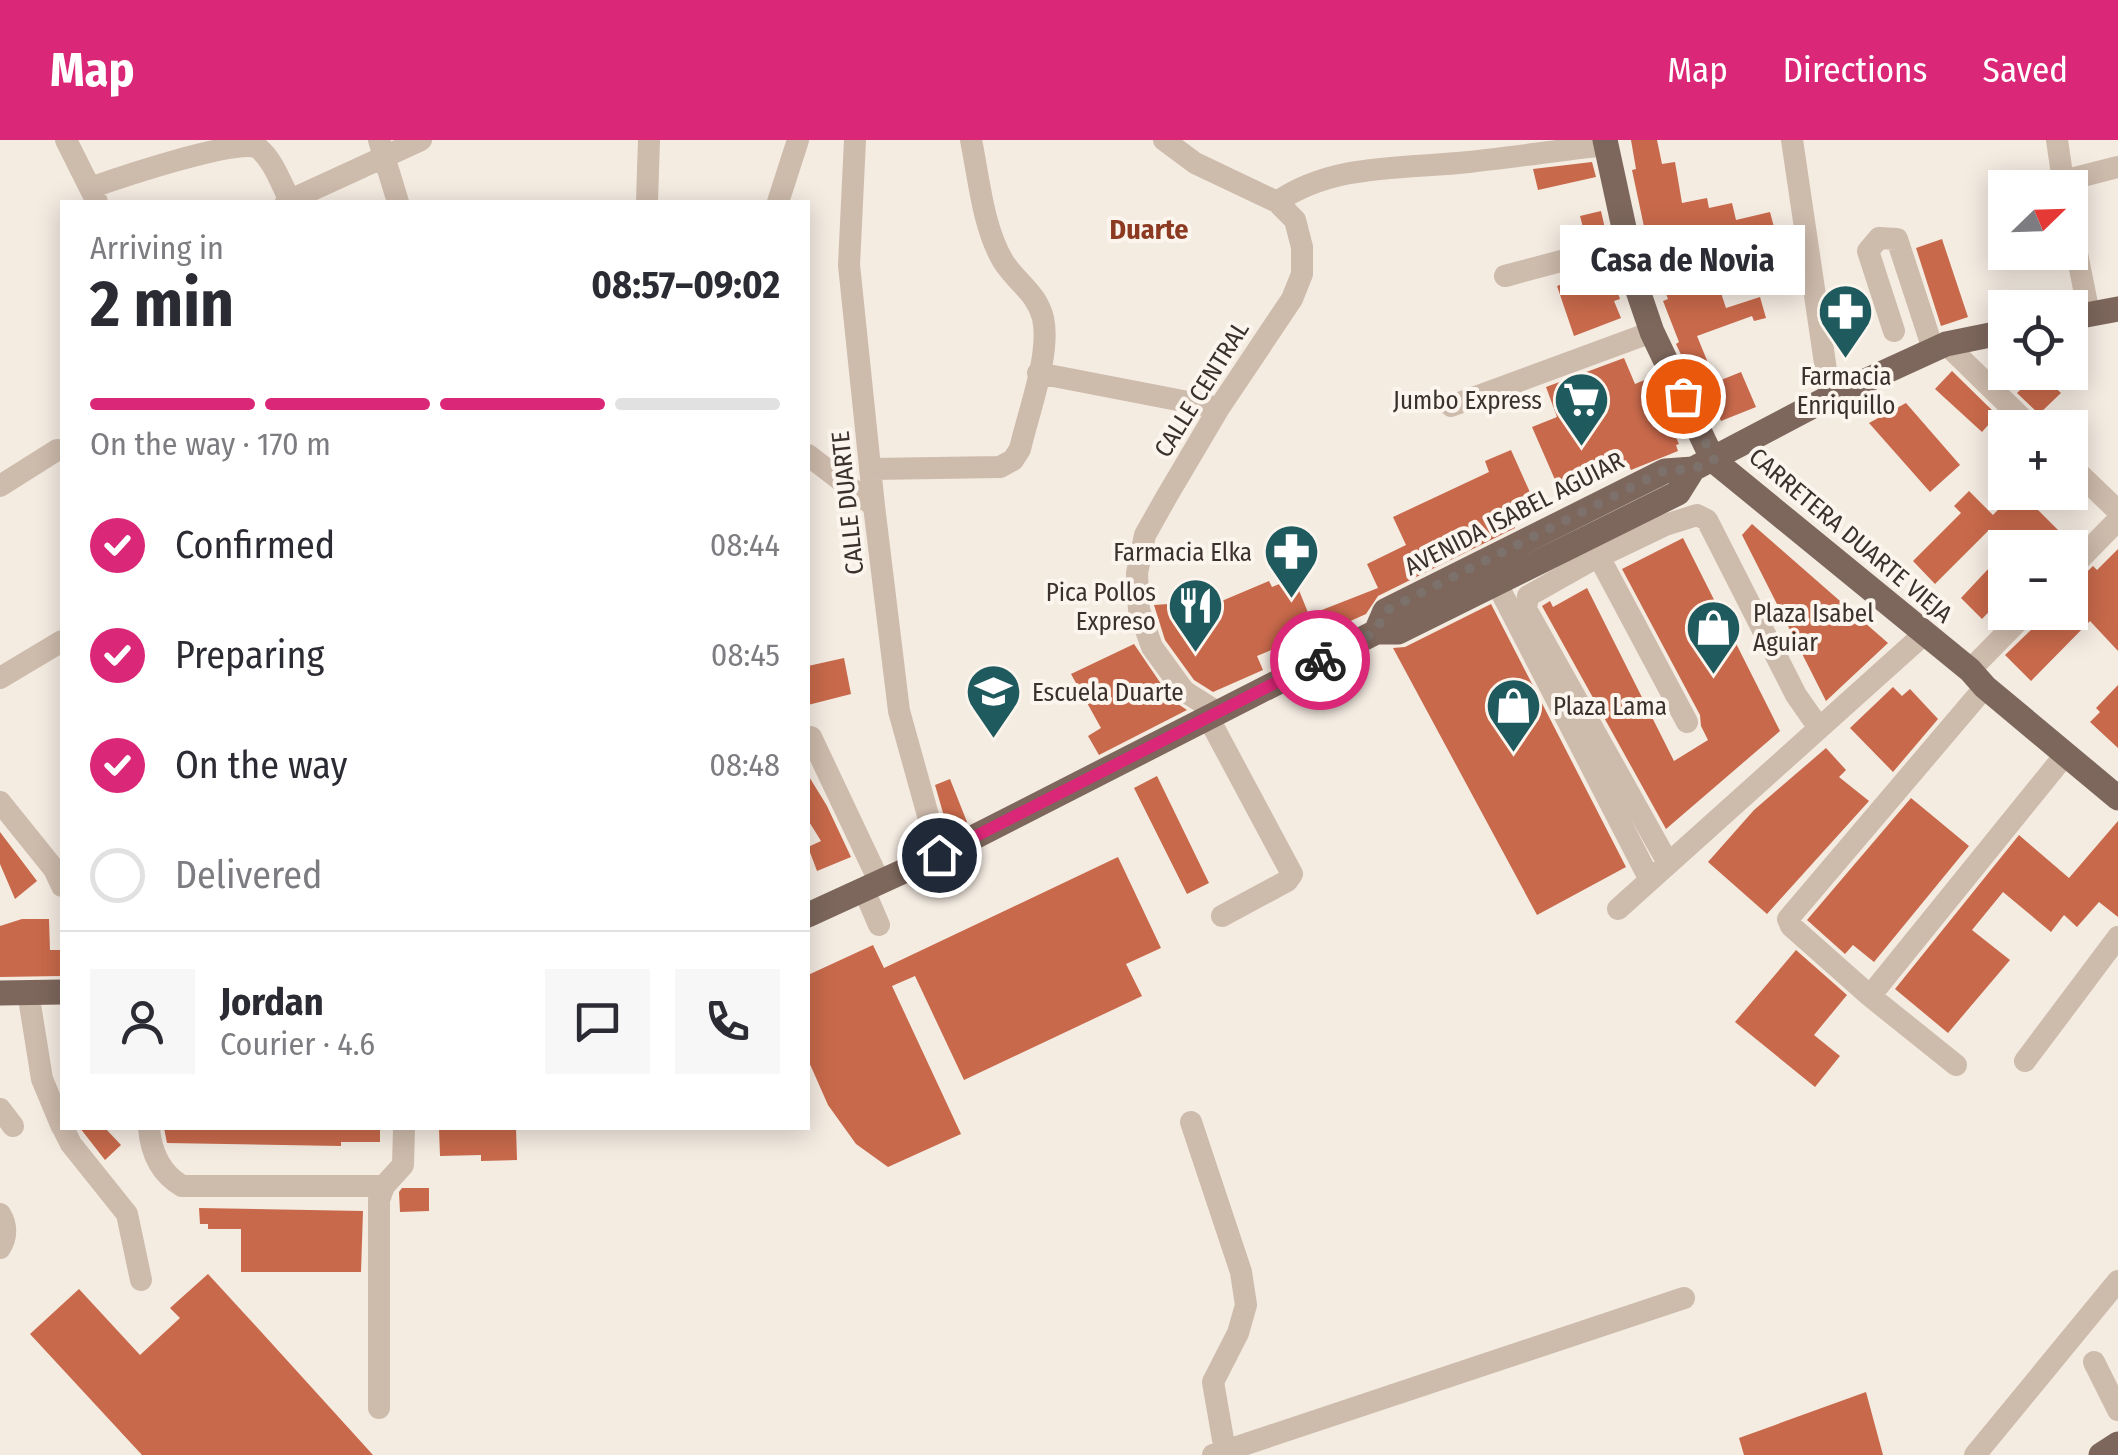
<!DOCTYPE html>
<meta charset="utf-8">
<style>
body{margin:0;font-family:"Fira Sans Condensed",sans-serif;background:#f7f7f7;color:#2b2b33;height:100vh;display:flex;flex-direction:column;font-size:38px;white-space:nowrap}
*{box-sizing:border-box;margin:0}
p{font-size:32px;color:#7c7c81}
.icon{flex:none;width:55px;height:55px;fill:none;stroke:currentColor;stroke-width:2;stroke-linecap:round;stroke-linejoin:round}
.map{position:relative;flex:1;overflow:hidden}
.details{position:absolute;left:60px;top:60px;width:750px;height:930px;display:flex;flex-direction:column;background:#fff;border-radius:0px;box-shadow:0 5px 25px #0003}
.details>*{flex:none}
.needle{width:65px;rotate:67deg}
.buttons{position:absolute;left:1988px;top:30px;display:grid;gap:20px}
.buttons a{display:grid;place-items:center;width:100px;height:100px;border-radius:0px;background:#fff;box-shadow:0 5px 25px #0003;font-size:50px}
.pin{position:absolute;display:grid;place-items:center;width:85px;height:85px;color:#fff;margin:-42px;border:5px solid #fff;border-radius:50%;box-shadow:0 2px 10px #0007}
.courier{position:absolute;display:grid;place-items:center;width:100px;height:100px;margin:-50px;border:8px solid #db2777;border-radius:50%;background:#fff;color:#222;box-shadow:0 2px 12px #0007}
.bubble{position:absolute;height:70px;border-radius:0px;background:#fff;box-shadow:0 5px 25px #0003;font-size:32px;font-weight:700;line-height:70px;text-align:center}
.head em{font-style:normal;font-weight:700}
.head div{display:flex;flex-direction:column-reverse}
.head{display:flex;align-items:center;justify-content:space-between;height:170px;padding:0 30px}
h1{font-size:65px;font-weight:700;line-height:75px}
.bar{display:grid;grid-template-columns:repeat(4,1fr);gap:15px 10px;align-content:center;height:120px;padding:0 30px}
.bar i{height:12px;border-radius:8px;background:#e1e1e2}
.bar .on{background:#db2777}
.bar p{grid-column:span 4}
.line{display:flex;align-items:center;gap:25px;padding:0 30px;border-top:2px solid #e1e1e2}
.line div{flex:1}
.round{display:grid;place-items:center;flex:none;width:105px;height:105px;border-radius:0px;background:#f7f7f7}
ol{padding:0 30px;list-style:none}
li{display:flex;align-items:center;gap:30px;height:110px}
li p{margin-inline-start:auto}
li .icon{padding:10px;border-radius:50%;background:#db2777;color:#fff;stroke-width:4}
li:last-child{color:#7c7c81}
li i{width:55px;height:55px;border:5px solid #e1e1e2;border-radius:50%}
header{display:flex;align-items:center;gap:60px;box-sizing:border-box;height:140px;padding:0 50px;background:#db2777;color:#fff}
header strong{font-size:48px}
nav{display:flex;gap:55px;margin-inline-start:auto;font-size:35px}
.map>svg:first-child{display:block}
</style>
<header>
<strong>Map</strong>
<nav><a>Map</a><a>Directions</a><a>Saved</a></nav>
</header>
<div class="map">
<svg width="2118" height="1315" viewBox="0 0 2118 1315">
<rect width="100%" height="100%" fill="#f4ebe1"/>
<path fill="#c8694b" d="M1631,0h26l5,24 13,-2 7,41 25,-5 2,10 23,-5 4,17 34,-8 4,15 -102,19 18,45 27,-10 9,27 34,-11 6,21 -12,3 -2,-5 -55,20 16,39 -18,9 -19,-40 3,-2 -16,-41 5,-2 -18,-44 -18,-85 4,-1z
M1592,22l4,15 -58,13 -5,-21z
M1601,71l5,22 -20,6 -6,-23z
M1942,99l26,78 -27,9 -25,-78z
M1608,124l12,35 -6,2 7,17 -47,18 -17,-50 8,-3 -2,-7z
M1624,218l11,26 14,-6 30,66 -3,1 2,6 -47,19 -5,-10 -67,29 -27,-62 25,-10 -11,-30z
M1952,231l45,44 -15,17 -47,-43z
M1741,232l15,35 -35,14 -15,-35z
M2039,232l22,21 -22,21 -22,-21z
M1906,263l54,62 -30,27 -61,-69z
M1511,310l26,58 -26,12 4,8 -137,68 -12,18 -20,9 2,5 -49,22 -4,-10 -38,16 6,14 -50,22 -19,-12 -29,-40 -11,-35 70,-5 45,-19 3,6 22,-9 15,37 69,-27 -11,-24 39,-19 -13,-28 96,-45 -4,-11z
M1969,351l24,24 22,-23h5l42,42 -14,14h-43l-17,-17 -53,53 -22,-23 48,-48 -7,-7z
M1752,384l136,119 -62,58 -84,-166z
M1683,398l97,193 -114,98 -124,-223 8,-5 3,6 34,-19 87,173 34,-21 -7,-14 -1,-11 -78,-146z
M2118,409v102l-28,-30 -59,60 -26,-26 33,-32 4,-11h28v-24l23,-22 4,4z
M2005,411v44l-23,24 -21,-21z
M1491,464l135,263 -89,48 -144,-267 12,-1z
M1134,504l38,56 15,10 -88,45 -11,-19 13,-8 -30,-54z
M844,518l7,36 -43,11v-39z
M2118,545v63l-28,-26 10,-10 -4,-4z
M1893,547l9,9 8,-7 28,30 -45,53 -43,-44z
M1826,608l20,22 -7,7 30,24 -102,113 -59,-52 46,-52z
M808,635l19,31 24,51 -34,14 -9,-24 13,-6 -13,-21z
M1157,636l52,107 -22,11 -53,-106z
M950,639l17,43 -19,8 -13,-45z
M1911,658l58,48 -95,116 -21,-17 -8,9 -38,-34z
M2118,681v96l-19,-15 -22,25 -13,-12 -13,17 -48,-40 -31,38 38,30 -62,73 -53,-44 124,-154 50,43z
M0,692l37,49 -22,18 -15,-35z
M1118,717l43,91 -35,16 16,32 -178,84 -49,-104 -23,10 69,148 -73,33 -32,-23 -28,-39 -19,-43 -1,-87 65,-30 11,23z
M22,779h27l1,31h12v26l-62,1v-51z
M1796,810l51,45 -33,40 26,21 -25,31 -80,-65z
M80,988h25l16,17 -16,15z
M164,988h216v14h-39v4l-174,-3z
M439,988h77l1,32 -36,1v-6l-41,1z
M402,1048h27v23l-29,1 -1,-20z
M199,1068l164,3 -2,61h-120v-43h-33v-5h-8z
M208,1134l45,49 120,132h-231l-112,-121 49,-45 61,66 40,-37 -10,-10z
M1866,1252l17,63h-139l-5,-17z"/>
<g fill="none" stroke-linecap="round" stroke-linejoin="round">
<path stroke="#cdbbac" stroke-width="22" d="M66,0l31,62
M379,0l19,62
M855,0l-6,125 25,241 25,205 40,144
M1164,0l31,23 82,39 18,18 7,27v27l-10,25 -73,109 -52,88 -22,39 -8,38 2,37 13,37 32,44 33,21
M1792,0l38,257
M2057,0l7,48
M2063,41l55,-14
M90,48c31,-11 141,-48 167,-41 16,12 24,36 33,54
M286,62l135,-62
M647,62l2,-62
M778,62l20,-62
M1277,62c56,-39 126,-33 192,-40 46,-5 91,-12 137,-17
M2070,78l19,96
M1505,136l120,-32
M1894,191l-26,-80 11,-13 18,1 36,110
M1946,204l86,84
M1038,233l181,35
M1451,266l201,-74
M808,315l66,51
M2070,325l48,46
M872,329l128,-2 13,-7 7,-11c8,-36 31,-95 23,-131 -6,-25 -27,-36 -40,-57 -20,-34 -24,-82 -32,-121
M0,346l57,-36
M1581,401l9,20 75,-36 32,-10 10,5 89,175 23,33
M1599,417l88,165
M1590,421l-62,35 -2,13 142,254
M2070,429l48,-49
M1497,444l153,296
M1970,530l57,-58
M0,538l62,-37
M1208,577l84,157 -5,7 -65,35
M811,597l69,146
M0,662l54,67 8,17
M864,750l15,35
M1618,769l305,-274
M28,852l14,87 20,48
M1870,856l195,-241
M2025,921l93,-124
M1956,925l-86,-69 -79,-70 -3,-7 197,-232
M0,969l13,17
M1191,982l50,150 5,33 -8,28 -25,49 12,69
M63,988l8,16 56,70 14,66
M149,988c2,24 11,45 33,58h202
M0,1074c7,11 7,23 0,34
M2094,1222l24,48
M379,1268v-208l5,-14 19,-21 1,-37
M1213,1315l471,-157
M1975,1315l143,-174"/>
<path stroke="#7d675c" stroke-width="25" d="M1605,0l32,148 15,44 61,128 257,210 15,17 133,111
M2070,178l48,-9
M1376,492l9,-21 280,-140 28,-2 137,-72 116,-53 59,-12
M808,775l131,-60 437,-223h22l280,-139 15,-24
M0,853l62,-1
M2101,1315l17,-11"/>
</g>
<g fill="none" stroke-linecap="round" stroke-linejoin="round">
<path stroke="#7c716b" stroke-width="10" stroke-dasharray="0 18" d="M1320,520l56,-28 9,-21 279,-140 29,-2 21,-9 -31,-64"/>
<path stroke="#db2777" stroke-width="12" d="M939,715l381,-195"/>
</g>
<defs>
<symbol id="pharmacy-pin" viewBox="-11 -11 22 30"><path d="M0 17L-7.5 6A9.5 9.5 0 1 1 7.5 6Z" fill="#1f5a5e" stroke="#fbf5ee"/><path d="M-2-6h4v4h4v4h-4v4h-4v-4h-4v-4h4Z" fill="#fff"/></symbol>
<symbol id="supermarket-pin" viewBox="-11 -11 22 30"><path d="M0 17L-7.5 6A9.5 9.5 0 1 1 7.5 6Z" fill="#1f5a5e" stroke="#fbf5ee"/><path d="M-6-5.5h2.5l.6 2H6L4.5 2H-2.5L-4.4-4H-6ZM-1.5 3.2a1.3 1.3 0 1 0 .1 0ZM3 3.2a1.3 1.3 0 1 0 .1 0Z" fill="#fff"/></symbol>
<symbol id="restaurant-pin" viewBox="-11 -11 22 30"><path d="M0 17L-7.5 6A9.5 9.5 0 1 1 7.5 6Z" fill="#1f5a5e" stroke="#fbf5ee"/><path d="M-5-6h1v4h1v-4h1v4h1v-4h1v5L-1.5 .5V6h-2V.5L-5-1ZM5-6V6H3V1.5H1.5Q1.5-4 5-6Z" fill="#fff"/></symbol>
<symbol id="shop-pin" viewBox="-11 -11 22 30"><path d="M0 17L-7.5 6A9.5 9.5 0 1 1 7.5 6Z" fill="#1f5a5e" stroke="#fbf5ee"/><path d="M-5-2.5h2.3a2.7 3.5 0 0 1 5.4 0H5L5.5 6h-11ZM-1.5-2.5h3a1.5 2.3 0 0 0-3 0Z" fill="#fff"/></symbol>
<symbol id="school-pin" viewBox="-11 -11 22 30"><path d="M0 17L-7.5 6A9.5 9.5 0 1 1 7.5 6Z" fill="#1f5a5e" stroke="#fbf5ee"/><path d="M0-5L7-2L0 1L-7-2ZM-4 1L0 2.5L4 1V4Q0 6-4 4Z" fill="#fff"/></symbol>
</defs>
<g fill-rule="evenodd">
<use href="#pharmacy-pin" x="1814" y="140" width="63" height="86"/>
<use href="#supermarket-pin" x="1550" y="228" width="63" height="86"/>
<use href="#pharmacy-pin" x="1260" y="380" width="63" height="86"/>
<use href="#restaurant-pin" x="1164" y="434" width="63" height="86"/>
<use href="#shop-pin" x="1682" y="456" width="63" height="86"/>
<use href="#school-pin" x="962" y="520" width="63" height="86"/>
<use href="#shop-pin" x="1482" y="534" width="63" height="86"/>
</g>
<g text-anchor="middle" stroke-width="8" stroke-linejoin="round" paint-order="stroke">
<g font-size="25" fill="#3b302b" stroke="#fbf5ee" text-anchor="end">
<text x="1846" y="245" text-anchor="middle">Farmacia<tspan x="1846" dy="29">Enriquillo</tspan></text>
<text x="1542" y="269">Jumbo Express</text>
<text x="1252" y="421">Farmacia Elka</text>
<text x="1156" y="461">Pica Pollos<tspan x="1156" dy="29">Expreso</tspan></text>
<text x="1753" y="482" text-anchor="start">Plaza Isabel<tspan x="1753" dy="29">Aguiar</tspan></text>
<text x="1032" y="561" text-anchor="start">Escuela Duarte</text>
<text x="1553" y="575" text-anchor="start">Plaza Lama</text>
</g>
<g font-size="25" fill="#3b302b" stroke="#fbf5ee">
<text transform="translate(1201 249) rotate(-58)" y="9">CALLE CENTRAL</text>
<text transform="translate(847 363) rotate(-96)" y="9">CALLE DUARTE</text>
<text transform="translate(1514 373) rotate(-27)" y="9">AVENIDA ISABEL AGUIAR</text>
<text transform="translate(1851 395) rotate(40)" y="9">CARRETERA DUARTE VIEJA</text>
</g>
<g font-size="28" font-weight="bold" fill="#8c3b22" stroke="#fbf5ee">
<text x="1149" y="99">Duarte</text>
</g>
</g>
</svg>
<div class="buttons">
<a><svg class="needle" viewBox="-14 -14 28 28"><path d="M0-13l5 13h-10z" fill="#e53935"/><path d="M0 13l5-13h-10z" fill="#7c7c81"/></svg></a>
<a><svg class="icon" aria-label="locate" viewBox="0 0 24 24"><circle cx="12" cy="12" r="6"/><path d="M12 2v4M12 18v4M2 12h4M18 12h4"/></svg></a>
<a>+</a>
<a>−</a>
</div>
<div class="pin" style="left:1683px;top:256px;background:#ea580c"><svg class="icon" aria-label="bag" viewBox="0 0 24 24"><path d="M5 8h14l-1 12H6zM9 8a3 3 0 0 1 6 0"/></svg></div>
<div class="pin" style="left:939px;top:715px;background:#1f2937"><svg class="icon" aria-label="home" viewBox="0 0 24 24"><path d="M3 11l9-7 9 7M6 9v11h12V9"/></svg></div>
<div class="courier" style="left:1320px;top:520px"><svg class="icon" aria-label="bike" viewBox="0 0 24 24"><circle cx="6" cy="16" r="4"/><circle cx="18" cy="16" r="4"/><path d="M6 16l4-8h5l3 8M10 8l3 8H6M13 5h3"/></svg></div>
<div class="bubble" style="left:1560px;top:85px;width:245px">Casa de Novia</div>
<section class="details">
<div class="head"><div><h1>2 min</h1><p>Arriving in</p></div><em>08:57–09:02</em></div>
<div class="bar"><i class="on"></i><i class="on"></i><i class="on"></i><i></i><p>On the way · 170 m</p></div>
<ol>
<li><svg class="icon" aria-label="check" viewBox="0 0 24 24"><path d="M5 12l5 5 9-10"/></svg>Confirmed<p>08:44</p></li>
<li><svg class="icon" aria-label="check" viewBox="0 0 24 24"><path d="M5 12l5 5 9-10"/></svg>Preparing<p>08:45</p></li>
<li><svg class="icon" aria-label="check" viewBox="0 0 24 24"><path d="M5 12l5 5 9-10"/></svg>On the way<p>08:48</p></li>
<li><i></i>Delivered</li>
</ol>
<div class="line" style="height:180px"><a class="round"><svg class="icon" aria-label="person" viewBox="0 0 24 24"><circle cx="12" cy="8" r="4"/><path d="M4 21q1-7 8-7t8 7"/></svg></a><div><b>Jordan</b><p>Courier · 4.6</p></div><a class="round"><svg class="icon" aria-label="chat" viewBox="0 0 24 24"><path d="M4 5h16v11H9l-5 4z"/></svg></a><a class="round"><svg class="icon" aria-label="phone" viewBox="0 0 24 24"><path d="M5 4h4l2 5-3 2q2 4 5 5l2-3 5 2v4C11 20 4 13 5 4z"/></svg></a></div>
</section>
</div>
